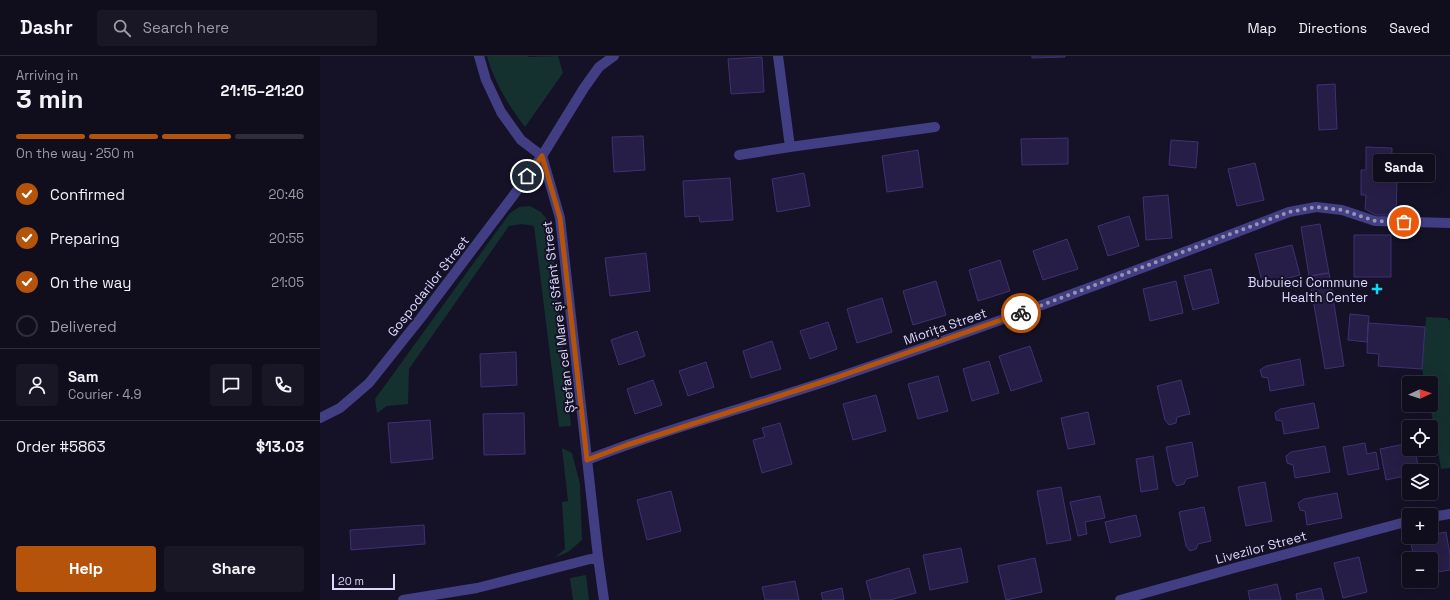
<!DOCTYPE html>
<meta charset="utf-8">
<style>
body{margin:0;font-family:"Space Grotesk",sans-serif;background:#191626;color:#f1f3f6;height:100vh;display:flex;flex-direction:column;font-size:15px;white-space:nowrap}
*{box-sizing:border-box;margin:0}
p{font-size:13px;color:#9c9ca4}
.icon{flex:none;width:22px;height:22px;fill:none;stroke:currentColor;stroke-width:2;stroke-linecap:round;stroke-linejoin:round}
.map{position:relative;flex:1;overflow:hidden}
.drawer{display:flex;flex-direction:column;background:#100d1d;width:320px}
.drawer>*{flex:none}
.needle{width:26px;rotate:87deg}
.tools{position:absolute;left:1082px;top:320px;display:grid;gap:8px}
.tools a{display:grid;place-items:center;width:36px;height:36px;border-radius:4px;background:#100d1d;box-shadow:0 4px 16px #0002,0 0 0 1px #302d3b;font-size:20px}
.scale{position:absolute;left:12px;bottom:10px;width:63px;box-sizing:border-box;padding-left:4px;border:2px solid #ddd9fd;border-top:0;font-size:11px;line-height:14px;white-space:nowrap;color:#ddd9fd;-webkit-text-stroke:3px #151127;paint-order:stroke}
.pin{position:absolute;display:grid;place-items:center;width:34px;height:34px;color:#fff;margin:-17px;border:2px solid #fff;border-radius:50%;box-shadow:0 1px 4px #0007}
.courier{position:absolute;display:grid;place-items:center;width:40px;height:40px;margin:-20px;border:3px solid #b45309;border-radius:50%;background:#fff;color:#222;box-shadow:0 1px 5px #0007}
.bubble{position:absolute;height:28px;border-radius:4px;background:#100d1d;box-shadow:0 4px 16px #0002,0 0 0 1px #302d3b;font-size:13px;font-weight:800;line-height:28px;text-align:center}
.overview em{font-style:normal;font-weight:800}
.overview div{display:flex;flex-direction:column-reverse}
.overview{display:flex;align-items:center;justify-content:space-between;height:68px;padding:0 16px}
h1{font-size:26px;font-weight:800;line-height:30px}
.bar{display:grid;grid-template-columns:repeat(4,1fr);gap:6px 4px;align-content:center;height:48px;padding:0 16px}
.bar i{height:5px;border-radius:3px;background:#302d3b}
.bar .selected{background:#b45309}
.bar p{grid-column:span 4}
.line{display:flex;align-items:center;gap:10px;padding:0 16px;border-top:1px solid #302d3b}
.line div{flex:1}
.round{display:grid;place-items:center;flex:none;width:42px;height:42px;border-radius:4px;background:#191626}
ol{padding:0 16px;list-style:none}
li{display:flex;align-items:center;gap:12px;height:44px}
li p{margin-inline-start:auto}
li .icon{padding:4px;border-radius:50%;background:#b45309;color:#fff;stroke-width:4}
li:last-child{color:#9c9ca4}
li i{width:22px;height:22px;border:2px solid #302d3b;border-radius:50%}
.button{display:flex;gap:8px;margin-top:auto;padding:8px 16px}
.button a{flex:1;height:46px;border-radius:4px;background:#b45309;color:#fff;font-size:16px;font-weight:800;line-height:46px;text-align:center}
.button a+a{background:#191626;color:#f1f3f6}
header{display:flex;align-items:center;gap:24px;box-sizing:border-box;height:56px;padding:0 20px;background:#100d1d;border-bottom:1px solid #302d3b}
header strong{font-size:19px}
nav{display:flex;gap:22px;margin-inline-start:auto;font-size:14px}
.search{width:280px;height:36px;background:#191626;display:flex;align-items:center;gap:10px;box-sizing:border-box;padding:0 14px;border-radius:4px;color:#9c9ca4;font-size:15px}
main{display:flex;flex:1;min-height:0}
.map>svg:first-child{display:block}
</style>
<header>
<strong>Dashr</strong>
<div class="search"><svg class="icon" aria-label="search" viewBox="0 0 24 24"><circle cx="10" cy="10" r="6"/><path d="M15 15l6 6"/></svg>Search here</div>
<nav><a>Map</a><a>Directions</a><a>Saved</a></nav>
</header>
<main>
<section class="drawer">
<div class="overview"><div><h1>3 min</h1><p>Arriving in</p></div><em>21:15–21:20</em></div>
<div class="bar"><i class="selected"></i><i class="selected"></i><i class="selected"></i><i></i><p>On the way · 250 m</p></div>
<ol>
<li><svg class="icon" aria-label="check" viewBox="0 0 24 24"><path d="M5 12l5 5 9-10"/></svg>Confirmed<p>20:46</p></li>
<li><svg class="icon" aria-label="check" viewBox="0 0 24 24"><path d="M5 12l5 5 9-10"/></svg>Preparing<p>20:55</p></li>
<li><svg class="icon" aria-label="check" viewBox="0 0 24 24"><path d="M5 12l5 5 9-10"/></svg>On the way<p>21:05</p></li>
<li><i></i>Delivered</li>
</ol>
<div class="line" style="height:72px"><a class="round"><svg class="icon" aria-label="person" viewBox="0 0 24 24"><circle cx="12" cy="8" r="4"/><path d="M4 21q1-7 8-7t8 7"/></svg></a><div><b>Sam</b><p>Courier · 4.9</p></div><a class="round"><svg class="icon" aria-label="chat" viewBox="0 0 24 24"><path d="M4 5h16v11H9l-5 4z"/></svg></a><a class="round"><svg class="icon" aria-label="phone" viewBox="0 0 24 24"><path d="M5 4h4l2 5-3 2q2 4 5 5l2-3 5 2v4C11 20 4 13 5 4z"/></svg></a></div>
<div class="line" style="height:52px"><div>Order #5863</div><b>$13.03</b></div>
<div class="button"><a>Help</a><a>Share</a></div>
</section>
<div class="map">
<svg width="1130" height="544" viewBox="0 0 1130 544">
<rect width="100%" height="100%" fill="#151127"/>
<path fill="#143130" d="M167,0h40l1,1 30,-1 5,17 -38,54c-15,-19 -32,-47 -38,-71z
M210,150l11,6 9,11 21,203 -12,1 -25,-201 -12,-2 -13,2 -100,143 -1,35 -21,2 -10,7 -2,-14 135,-186 9,-6z
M1106,261l21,1 3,3v147l-9,1 -11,-64 1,-22h-6l-3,-14z
M242,392l10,5 8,31 2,56 -14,12 -14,6 11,-9 -3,-47 6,-1z
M266,519l3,25h-16l-3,-22z"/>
<path fill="#271e47" stroke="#3f3172" d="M712,0h33v1l-33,1z
M442,1l2,35 -33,2 -3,-35z
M1015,28l2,45 -18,1 -2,-45z
M323,80l2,34 -31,2 -2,-35z
M748,82v26l-46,1 -1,-26z
M851,84l27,2 -2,26 -27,-3z
M1046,91l26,1 -1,33h6l-1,34h-20l-11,-6 1,-14h-5v-25h5z
M598,94l5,37 -36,5 -5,-36z
M935,107l9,37 -27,6 -9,-37z
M484,117l6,33 -33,6 -5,-33z
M410,122l3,42 -33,2 -1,-6 -14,1 -2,-36z
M848,139l4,43 -26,2 -3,-43z
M809,160l10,30 -31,10 -10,-30z
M1000,168l9,49 -20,3 -8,-49z
M1034,179h37v42h-37z
M747,183l11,30 -35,11 -10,-29z
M972,189l8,30 -37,10 -8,-31z
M326,197l4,38 -40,5 -5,-38z
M680,204l10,31 -32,10 -9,-31z
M891,213l8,34 -26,7 -9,-34z
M1009,217l15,93 -19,3 -16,-93z
M616,225l10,34 -33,10 -10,-34z
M856,225l7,32 -33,8 -7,-32z
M562,242l10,34 -35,11 -10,-34z
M1030,258l19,2 -2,26 -19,-2z
M508,266l9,27 -27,10 -10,-28z
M1048,267l57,4 -3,42 -44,-3 1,-12 -12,-1z
M317,275l8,25 -26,9 -8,-25z
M452,285l9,28 -30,9 -8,-27z
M710,290l12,35 -31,10 -12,-35z
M196,296l1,33 -36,2 -1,-33z
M980,303l4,26 -34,6 -2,-13 -6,-1 -2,-7 6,-4z
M669,305l10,32 -27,8 -9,-32z
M386,306l8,25 -26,9 -9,-25z
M618,320l10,35 -30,8 -10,-35z
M333,324l9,25 -27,9 -8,-25z
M861,324l9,34 -13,3 -1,6 -7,2 -4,-5 -8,-34z
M556,339l10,36 -33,9 -10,-36z
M994,347l5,25 -35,6 -2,-13 -6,-1 -1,-7 5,-4z
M768,356l7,32 -27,5 -7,-31z
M204,357l1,41 -41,1 -1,-41z
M110,364l3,39 -42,4 -3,-40z
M460,367l12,41 -30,9 -9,-33 12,-3 -3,-9z
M872,386l6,34 -12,3 -2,5 -7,2 -4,-5 -7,-34z
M1045,387l2,11 9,-2 3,17 -31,6 -5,-28z
M1089,387v6h6l4,22h-10v4l-23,5 -6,-31z
M1005,390l5,26 -35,6 -2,-13 -6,-2 -1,-7 5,-4z
M833,400l5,33 -17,3 -5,-33z
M945,426l7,39 -26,5 -8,-39z
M741,431l10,53 -24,4 -10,-53z
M351,435l10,40 -34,9 -10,-40z
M1017,437l5,25 -35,7 -2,-14 -5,-1 -2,-7 6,-4z
M780,440l5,22 -20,4 2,12 -9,2 -8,-34z
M884,451l7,34 -13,3 -2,5 -6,2 -4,-5 -7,-34z
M816,459l5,21 -31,7 -5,-21z
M104,469l1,19 -74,6 -1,-20z
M1126,476l4,23v15l-19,3v-14h-17l-4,-21 21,-1v-2z
M641,492l7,34 -38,8 -7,-35z
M1039,501l8,35 -24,6 -9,-35z
M715,502l7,34 -36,8 -8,-34z
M589,512l7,25 -26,7h-19l-5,-19z
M475,525l4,19h-34l-3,-13z
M957,528l4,16h-31l-2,-9z
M522,532l2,12h-21l-2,-7z
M1001,532l3,12h-27l-1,-6z"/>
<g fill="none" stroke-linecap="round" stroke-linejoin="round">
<path stroke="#423e83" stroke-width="10" d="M159,0l7,24 15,32 20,28 21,16
M458,0l12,91 145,-20
M419,99l51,-8
M222,100l18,62 38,339 6,43
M0,362l20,-10 29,-25 51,-64 93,-123 29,-40 42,-68 15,-21 15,-11
M267,404c81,-32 166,-54 249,-82 152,-52 303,-108 453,-166l27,-5 26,3 33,11 75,2
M1111,461l19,-3
M83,544l74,-12 121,-31
M800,544l118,-33 171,-46"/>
</g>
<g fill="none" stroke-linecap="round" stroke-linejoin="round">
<path stroke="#9793b2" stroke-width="4" stroke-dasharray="0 7.2" d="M701,257l268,-101 27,-5 26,3 33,11 29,1"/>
<path stroke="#b45309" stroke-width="5" d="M207,120l15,-20 18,62 27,242 40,-15 208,-67 186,-65"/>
</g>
<path fill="#0fd9f3" stroke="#151127" stroke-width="1.5" d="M1055 227h4v4h4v4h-4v4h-4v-4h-4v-4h4z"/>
<g text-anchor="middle" stroke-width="4" stroke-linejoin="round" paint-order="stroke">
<g font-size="13" fill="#ddd9fd" stroke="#151127" text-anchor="end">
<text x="1048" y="231">Bubuieci Commune<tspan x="1048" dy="15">Health Center</tspan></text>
</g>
<g font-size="13" fill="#ddd9fd" stroke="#151127">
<text transform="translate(108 230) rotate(-52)" y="5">Gospodarilor Street</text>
<text transform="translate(238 261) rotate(-97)" y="5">Ștefan cel Mare și Sfânt Street</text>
<text transform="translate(625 270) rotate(-19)" y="5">Miorița Street</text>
<text transform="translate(941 491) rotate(-15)" y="5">Livezilor Street</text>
</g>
</g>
</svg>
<div class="tools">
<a><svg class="needle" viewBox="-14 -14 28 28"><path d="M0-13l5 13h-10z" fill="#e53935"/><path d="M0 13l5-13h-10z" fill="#9c9ca4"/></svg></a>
<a><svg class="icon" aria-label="locate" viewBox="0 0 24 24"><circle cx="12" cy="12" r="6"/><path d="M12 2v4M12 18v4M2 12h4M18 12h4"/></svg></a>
<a><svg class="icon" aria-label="layers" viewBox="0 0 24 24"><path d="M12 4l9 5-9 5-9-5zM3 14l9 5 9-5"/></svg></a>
<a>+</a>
<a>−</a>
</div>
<div class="scale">20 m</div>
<div class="pin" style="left:1084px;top:166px;background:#ea580c"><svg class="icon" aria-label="bag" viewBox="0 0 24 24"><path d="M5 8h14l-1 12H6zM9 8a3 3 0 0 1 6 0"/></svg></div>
<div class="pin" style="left:207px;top:120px;background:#1f2937"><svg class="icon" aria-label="home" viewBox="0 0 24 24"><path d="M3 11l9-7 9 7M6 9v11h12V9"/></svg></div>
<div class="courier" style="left:701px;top:257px"><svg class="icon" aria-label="bike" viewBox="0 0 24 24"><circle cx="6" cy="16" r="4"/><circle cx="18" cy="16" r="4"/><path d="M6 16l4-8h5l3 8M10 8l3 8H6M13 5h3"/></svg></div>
<div class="bubble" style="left:1053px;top:98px;width:62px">Sanda</div>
</div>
</main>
